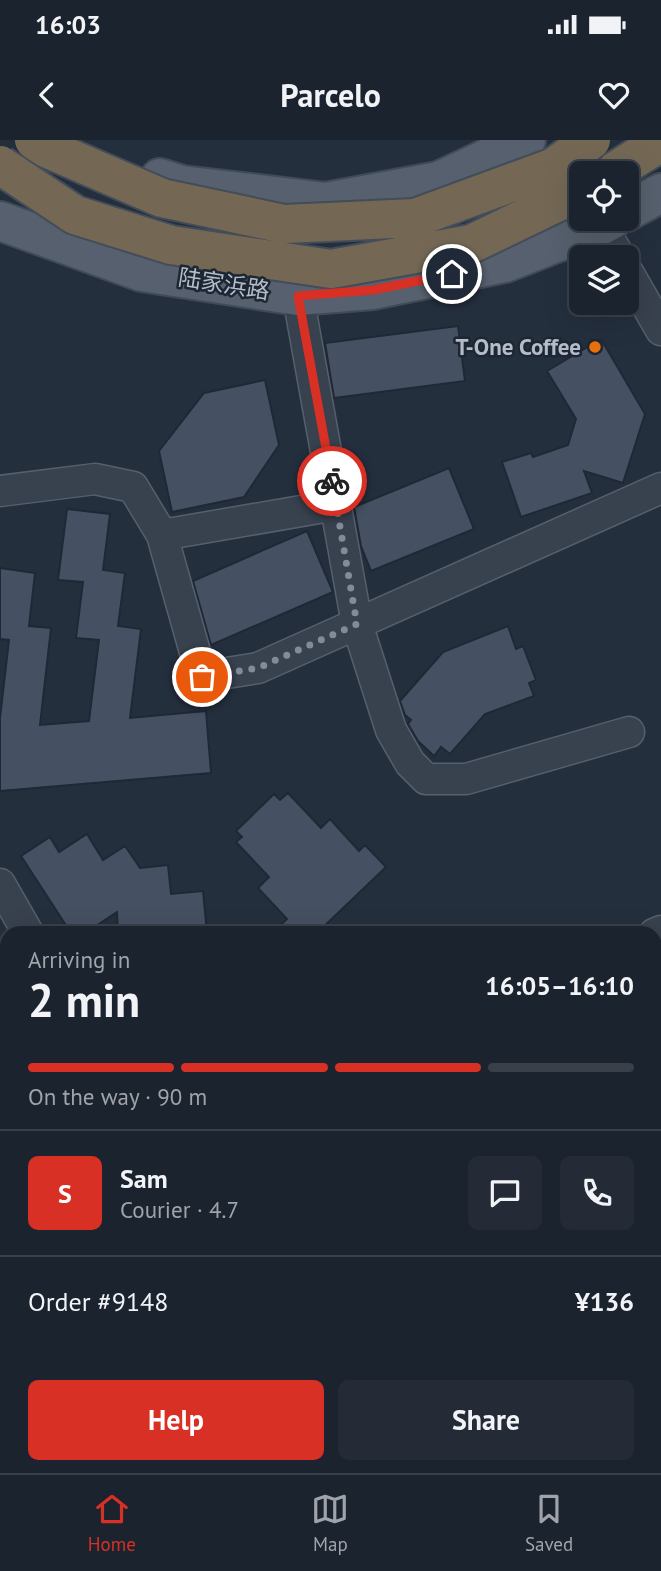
<!DOCTYPE html>
<meta charset="utf-8">
<style>
body{margin:0;font-family:"PT Sans","Noto Sans SC",sans-serif;background:#242b36;color:#f1f3f6;height:100vh;display:flex;flex-direction:column;font-size:26px;white-space:nowrap}
*{box-sizing:border-box;margin:0}
p{font-size:23px;color:#a0a4aa}
.icon{flex:none;width:38px;height:38px;fill:none;stroke:currentColor;stroke-width:2;stroke-linecap:round;stroke-linejoin:round}
.map{position:relative;flex:1;overflow:hidden}
.drawer{position:absolute;left:0px;top:786px;width:662px;height:548px;display:flex;flex-direction:column;background:#1b232e;border-radius:21px 21px 0 0;box-shadow:0 7px 28px #0002,0 0 0 2px #39404a}
.drawer>*{flex:none}
.fabs{position:absolute;left:569px;top:21px;display:grid;gap:14px}
.fabs a{display:grid;place-items:center;width:70px;height:70px;border-radius:10px;background:#1b232e;box-shadow:0 7px 28px #0002,0 0 0 2px #39404a;font-size:35px}
.pin{position:absolute;display:grid;place-items:center;width:60px;height:60px;color:#fff;margin:-30px;border:4px solid #fff;border-radius:50%;box-shadow:0 2px 7px #0007}
.courier{position:absolute;display:grid;place-items:center;width:70px;height:70px;margin:-35px;border:5px solid #d93025;border-radius:50%;background:#fff;color:#222;box-shadow:0 2px 9px #0007}
.headline em{font-style:normal;font-weight:600}
.headline div{display:flex;flex-direction:column-reverse}
.headline{display:flex;align-items:center;justify-content:space-between;height:119px;padding:0 28px}
h1{font-size:46px;font-weight:600;line-height:52px}
.bar{display:grid;grid-template-columns:repeat(4,1fr);gap:10px 7px;align-content:center;height:84px;padding:0 28px}
.bar i{height:9px;border-radius:5px;background:#39404a}
.bar .current{background:#d93025}
.bar p{grid-column:span 4}
.line{display:flex;align-items:center;gap:18px;padding:0 28px;border-top:2px solid #39404a}
.line div{flex:1}
.round{display:grid;place-items:center;flex:none;width:74px;height:74px;border-radius:10px;background:#242b36}
.primary-button{display:flex;gap:14px;margin-top:auto;padding:14px 28px}
.primary-button a{flex:1;height:80px;border-radius:10px;background:#d93025;color:#fff;font-size:28px;font-weight:600;line-height:80px;text-align:center}
.primary-button a+a{background:#242b36;color:#f1f3f6}
.status{display:flex;justify-content:space-between;align-items:center;height:49px;padding:0 35px;background:#1b232e;direction:ltr}
.status svg{height:19px;fill:currentColor}
header{display:flex;justify-content:space-between;align-items:center;height:91px;padding:0 28px;background:#1b232e;font-size:32px;font-weight:600}
.tab-bar{display:flex;justify-content:space-around;align-items:center;height:98px;border-top:2px solid #39404a;background:#1b232e;font-size:19px;color:#a0a4aa}
.tab-bar a{display:grid;justify-items:center;gap:4px}
.tab-bar .current{color:#d93025}
.map>svg:first-child{display:block}
</style>
<div class="status"><b>16:03</b><svg viewBox="0 0 49 12"><path d="M0 12V9h3v3zM5 12V6h3v6zM10 12V3h3v9zM15 12V0h3v12zM26 1h20v11H26zM47 4h2v5h-2z"/></svg></div>
<header><svg class="icon" aria-label="back" viewBox="0 0 24 24"><path d="M15 5l-7 7 7 7"/></svg>Parcelo<svg class="icon" aria-label="heart" viewBox="0 0 24 24"><path d="M12 20l-8-8c-3-5 5-10 8-4 3-6 11-1 8 4z"/></svg></header>
<div class="map">
<svg width="661" height="1333" viewBox="0 0 661 1333">
<rect width="100%" height="100%" fill="#242f3e"/>
<path fill="#455162" stroke="#1f2835" stroke-width="2" d="M458,186l7,55 -131,17 -9,-55z
M601,199l44,75 -22,69 -39,-12 8,22 -71,24 -19,-55 29,-9 2,4 35,-12 8,-26 -29,-48z
M265,240l14,65 -35,52 -72,15 -13,-61 45,-58z
M449,328l25,61 -103,42 -10,-25 -7,-39z
M67,369l43,5 -7,56 22,3 -7,53 23,3 -11,89 76,-7 5,62 -211,18v-73l9,-78 -9,-1v-71l35,5 -6,53 22,2 -11,97 49,-4 10,-81 -23,-2 7,-56 -25,-2z
M307,391l26,61 -122,53 -18,-64z
M508,486l8,23 7,-3 13,34 -7,3 5,13 -49,18 -35,40 -9,-7 -7,9 -16,-15 -10,-17 3,-4 -6,-5 -5,-14 43,-49z
M288,653l33,35 9,-9 29,32 6,-6 21,22 -69,66h-45l15,-14 -29,-31 11,-11 -33,-35 6,-5 -6,-6 38,-37 6,6z
M87,694l16,26 22,-14 15,22 28,-3 3,29 32,-3 4,42h-89l-1,-21 -32,21h-14l-50,-77 29,-19 9,15z"/>
<g fill="none" stroke-linecap="round" stroke-linejoin="round">
<defs>
<path id="minor" d="M597,79l23,38
M626,129l35,61
M298,156l59,328 34,106 19,33 16,16h40l163,-47
M0,351l95,-12 38,8 29,48 40,142 56,-9 403,-180
M162,395l174,-30
M0,744l28,49
M654,794l7,-3
M0,876l7,-1
M7,1083l-2,32 2,5
M654,1200l7,-2
M0,1233l7,-3
M61,1326l1,7"/>
<path id="major" d="M160,38l22,7 144,17 113,-21 87,-41
M626,72l35,-19
M0,81l142,51 156,24 75,-6 132,-27 97,-38 11,-6"/>
<path id="highway" d="M612,33l49,-31"/>
</defs>
<use href="#minor" stroke="#565f6c" stroke-width="33"/>
<use href="#major" stroke="#414a57" stroke-width="42"/>
<use href="#highway" stroke="#434c59" stroke-width="42"/>
<use href="#minor" stroke="#38414e" stroke-width="30"/>
<use href="#major" stroke="#56606e" stroke-width="38"/>
<use href="#highway" stroke="#746855" stroke-width="38"/>
<defs>
<path id="highway-bridge" d="M34,0l12,8 116,50 122,26 131,-6 139,-51 37,-27
M0,25l75,50 96,30 160,24 140,-25 110,-53"/>
</defs>
<use href="#highway-bridge" stroke="#434c59" stroke-width="42" stroke-linecap="butt"/>
<use href="#highway-bridge" stroke="#746855" stroke-width="38"/>
</g>
<g fill="none" stroke-linecap="round" stroke-linejoin="round">
<path stroke="#828b98" stroke-width="7" stroke-dasharray="0 12.6" d="M202,537l56,-9 99,-44 -25,-143"/>
<path stroke="#d93025" stroke-width="9" d="M332,341l-34,-185 75,-6 79,-16"/>
</g>
<circle fill="#e8710a" stroke="#1d2633" stroke-width="2.5" cx="595" cy="207" r="7"/>
<g text-anchor="middle" stroke-width="5" stroke-linejoin="round" paint-order="stroke">
<g font-size="23" fill="#b4bcc9" stroke="#1d2633">
<text transform="translate(224 144) rotate(9)" y="8">陆家浜路</text>
</g>
<g font-size="23" font-weight="bold" fill="#b4bcc9" stroke="#1d2633" text-anchor="end">
<text x="581" y="215">T-One Coffee</text>
</g>
</g>
</svg>
<div class="fabs">
<a><svg class="icon" aria-label="locate" viewBox="0 0 24 24"><circle cx="12" cy="12" r="6"/><path d="M12 2v4M12 18v4M2 12h4M18 12h4"/></svg></a>
<a><svg class="icon" aria-label="layers" viewBox="0 0 24 24"><path d="M12 4l9 5-9 5-9-5zM3 14l9 5 9-5"/></svg></a>
</div>
<div class="pin" style="left:202px;top:537px;background:#ea580c"><svg class="icon" aria-label="bag" viewBox="0 0 24 24"><path d="M5 8h14l-1 12H6zM9 8a3 3 0 0 1 6 0"/></svg></div>
<div class="pin" style="left:452px;top:134px;background:#1f2937"><svg class="icon" aria-label="home" viewBox="0 0 24 24"><path d="M3 11l9-7 9 7M6 9v11h12V9"/></svg></div>
<div class="courier" style="left:332px;top:341px"><svg class="icon" aria-label="bike" viewBox="0 0 24 24"><circle cx="6" cy="16" r="4"/><circle cx="18" cy="16" r="4"/><path d="M6 16l4-8h5l3 8M10 8l3 8H6M13 5h3"/></svg></div>
<section class="drawer">
<div class="headline"><div><h1>2 min</h1><p>Arriving in</p></div><em>16:05–16:10</em></div>
<div class="bar"><i class="current"></i><i class="current"></i><i class="current"></i><i></i><p>On the way · 90 m</p></div>
<div class="line" style="height:126px"><b class="round" style="background:#d93025;color:#fff">S</b><div><b>Sam</b><p>Courier · 4.7</p></div><a class="round"><svg class="icon" aria-label="chat" viewBox="0 0 24 24"><path d="M4 5h16v11H9l-5 4z"/></svg></a><a class="round"><svg class="icon" aria-label="phone" viewBox="0 0 24 24"><path d="M5 4h4l2 5-3 2q2 4 5 5l2-3 5 2v4C11 20 4 13 5 4z"/></svg></a></div>
<div class="line" style="height:91px"><div>Order #9148</div><b>¥136</b></div>
<div class="primary-button"><a>Help</a><a>Share</a></div>
</section>
</div>
<nav class="tab-bar">
<a class="current"><svg class="icon" aria-label="home" viewBox="0 0 24 24"><path d="M3 11l9-7 9 7M6 9v11h12V9"/></svg>Home</a>
<a><svg class="icon" aria-label="map" viewBox="0 0 24 24"><path d="M3 6l6-2 6 2 6-2v14l-6 2-6-2-6 2zM9 4v14M15 6v14"/></svg>Map</a>
<a><svg class="icon" aria-label="saved" viewBox="0 0 24 24"><path d="M7 4h10v16l-5-4-5 4z"/></svg>Saved</a>
</nav>
